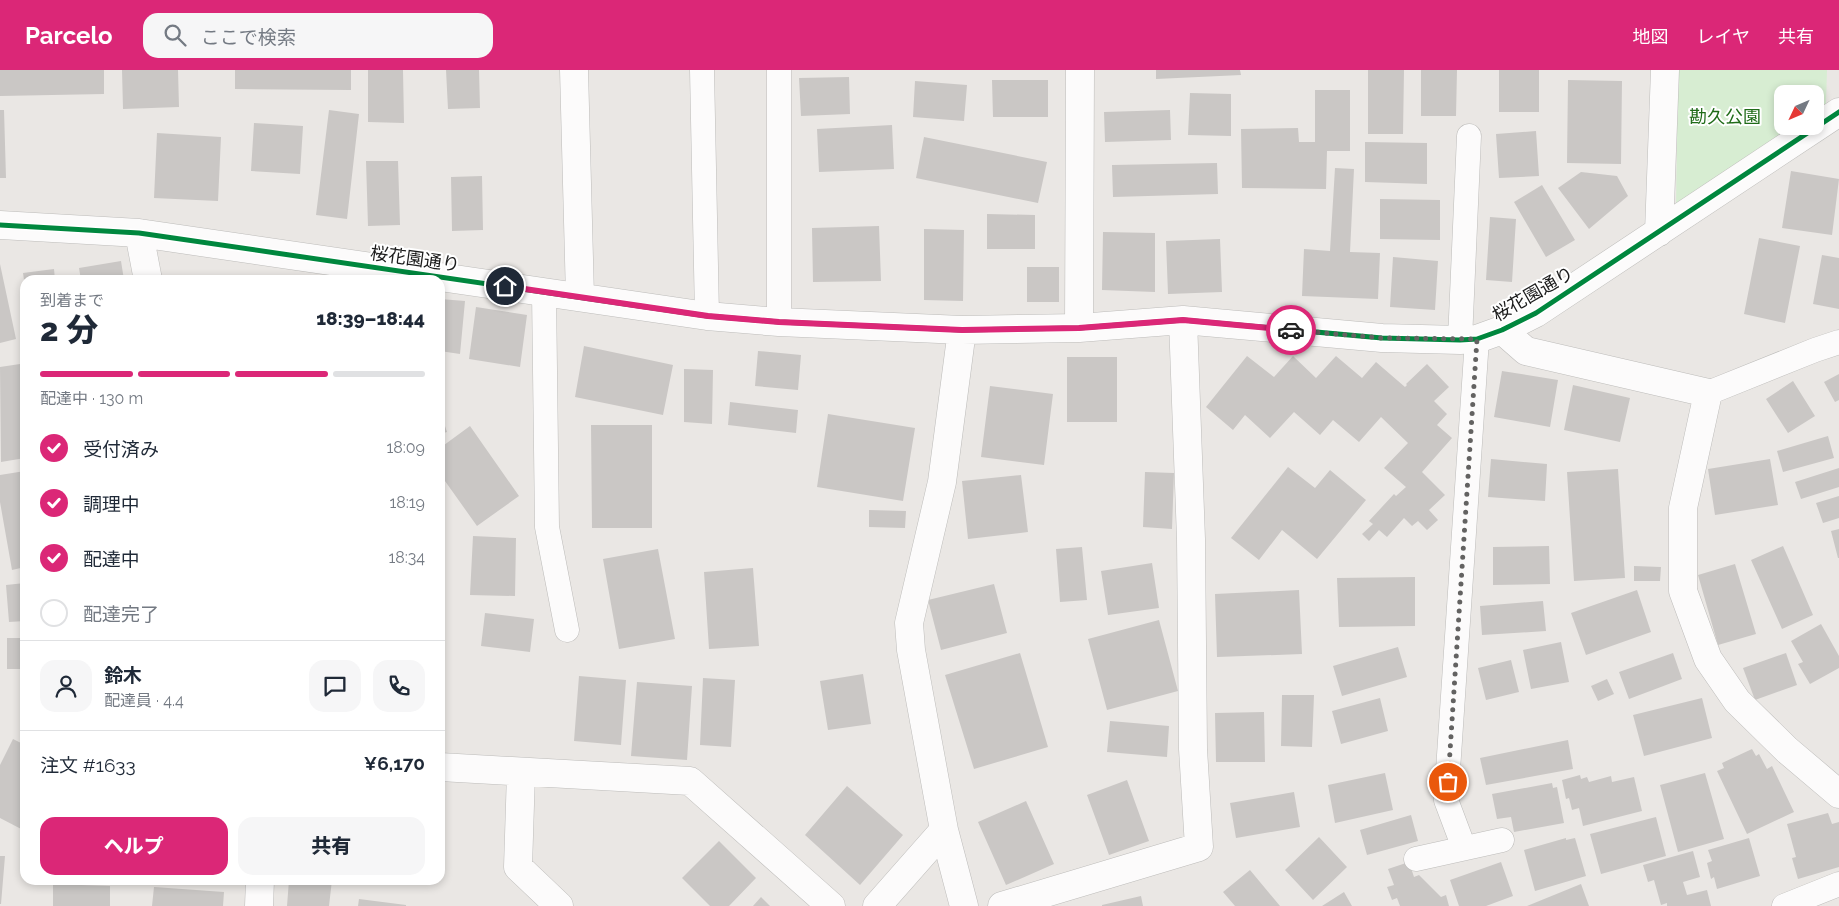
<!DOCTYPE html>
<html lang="ja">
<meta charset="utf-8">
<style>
body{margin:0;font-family:Raleway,"Noto Sans JP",sans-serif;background:#f6f6f7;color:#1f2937;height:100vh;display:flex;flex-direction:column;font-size:19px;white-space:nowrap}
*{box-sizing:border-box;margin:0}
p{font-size:16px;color:#747a83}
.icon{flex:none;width:28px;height:28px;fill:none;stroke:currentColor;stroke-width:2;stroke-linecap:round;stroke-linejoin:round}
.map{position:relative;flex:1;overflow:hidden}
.panel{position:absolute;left:20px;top:205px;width:425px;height:610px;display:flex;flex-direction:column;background:#fff;border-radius:15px;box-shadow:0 2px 8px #0003}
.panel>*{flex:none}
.needle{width:32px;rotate:226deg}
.tools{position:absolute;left:1774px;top:15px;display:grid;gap:10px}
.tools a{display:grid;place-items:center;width:50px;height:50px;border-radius:10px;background:#fff;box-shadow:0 2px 8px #0003;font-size:25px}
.pin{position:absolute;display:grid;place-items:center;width:42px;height:42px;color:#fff;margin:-21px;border:2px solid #fff;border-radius:50%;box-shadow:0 1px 5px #0007}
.courier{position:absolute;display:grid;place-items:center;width:50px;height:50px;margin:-25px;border:4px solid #db2777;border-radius:50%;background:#fff;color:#222;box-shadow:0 1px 6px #0007}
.headline em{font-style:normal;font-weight:800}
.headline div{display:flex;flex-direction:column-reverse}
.headline{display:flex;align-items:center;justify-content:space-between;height:85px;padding:0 20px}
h1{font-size:32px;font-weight:800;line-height:38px}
.bar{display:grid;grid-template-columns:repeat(4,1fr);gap:8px 5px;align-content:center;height:60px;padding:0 20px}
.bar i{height:6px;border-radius:4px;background:#e0e1e3}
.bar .selected{background:#db2777}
.bar p{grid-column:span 4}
.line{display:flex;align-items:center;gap:12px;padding:0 20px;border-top:1px solid #e0e1e3}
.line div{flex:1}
.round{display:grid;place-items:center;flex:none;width:52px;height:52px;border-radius:15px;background:#f6f6f7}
ol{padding:0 20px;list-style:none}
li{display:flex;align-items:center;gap:15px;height:55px}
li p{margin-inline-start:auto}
li .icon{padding:5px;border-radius:50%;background:#db2777;color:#fff;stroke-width:4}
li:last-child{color:#747a83}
li i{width:28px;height:28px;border:2px solid #e0e1e3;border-radius:50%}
.button{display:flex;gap:10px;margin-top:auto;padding:10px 20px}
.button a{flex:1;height:58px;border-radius:15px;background:#db2777;color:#fff;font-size:20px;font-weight:800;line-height:58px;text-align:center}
.button a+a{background:#f6f6f7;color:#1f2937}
header{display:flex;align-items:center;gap:30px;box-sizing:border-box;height:70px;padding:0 25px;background:#db2777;color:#fff}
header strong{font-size:24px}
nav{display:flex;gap:28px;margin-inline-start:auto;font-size:18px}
.search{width:350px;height:45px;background:#f6f6f7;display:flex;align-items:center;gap:12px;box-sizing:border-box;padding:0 18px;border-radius:15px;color:#747a83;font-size:19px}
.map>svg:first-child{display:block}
</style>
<header>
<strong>Parcelo</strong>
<div class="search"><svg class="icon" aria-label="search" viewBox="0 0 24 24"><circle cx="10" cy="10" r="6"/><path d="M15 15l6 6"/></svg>ここで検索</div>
<nav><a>地図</a><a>レイヤ</a><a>共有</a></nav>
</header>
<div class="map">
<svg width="1839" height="836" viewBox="0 0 1839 836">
<rect width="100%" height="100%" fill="#eae7e4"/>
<path fill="#d7edd2" d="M1678,0h149l-1,34 -11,7v-17h-33v32h11l-117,81z"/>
<path fill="#cac7c5" d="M0,0h104v24l-104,2z
M122,0h56l1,37 -56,2z
M235,0h116v20l-116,-1z
M368,0h35l1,53 -36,-1z
M446,0h33l1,38 -32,1z
M1156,0h84l1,5 -85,4z
M1368,0h36l-1,64h-35z
M1421,0h36l-1,46h-35z
M1499,0h40v42h-40z
M849,7l1,37 -49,2 -2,-38z
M992,10h56v37h-55z
M1568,10l54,1 -1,83 -54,-1z
M915,11l52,4 -3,36 -51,-4z
M1315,20h35v61h-23l-1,38 -84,-1 -1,-59 57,-1 1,14h16z
M1190,23l41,1v42l-43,-1z
M0,40h4l2,68h-6z
M329,40l30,4 -12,105 -31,-4z
M1170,40l1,30 -66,2 -1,-30z
M254,53l49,3 -3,48 -49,-3z
M892,55l2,44 -75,3 -2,-43z
M1536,61l3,45 -40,2 -3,-44z
M157,63l64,4 -3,64 -64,-3z
M924,67l123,25 -9,41 -122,-25z
M1365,72l62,1v41l-62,-2z
M366,91h32l2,64 -32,1z
M1217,93l1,31 -105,3 -1,-32z
M1335,98l19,1 -4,83 30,1 -2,46 -76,-3 2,-47 26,2z
M1791,101l48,8 -7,56 -50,-7z
M1581,102l36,4 11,20 -39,33 -31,-41z
M482,106l1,54 -31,1 -1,-54z
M1542,115l33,55 -29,17 -32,-55z
M1380,129l60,1v40l-60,-1z
M987,144l48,1v34h-48z
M1490,147l26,2 -4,63 -26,-2z
M879,156l2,55 -68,1 -1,-54z
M924,159l40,1 -1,71 -39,-1z
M1103,162l52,1v59l-53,-2z
M1759,168l41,8 -15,77 -41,-9z
M1220,169l2,53 -54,2 -2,-53z
M1822,185l17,3v51l-26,-5z
M1393,187l45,4 -3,49 -45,-3z
M121,191l3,19h-43l-2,-12z
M0,194l16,75 -16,4z
M1027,197h32v35h-32z
M54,199l1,11h-31l-1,-7z
M440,229l25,2 -5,53 -20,-3z
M476,237l51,8 -7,52 -51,-8z
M584,276l89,19 -10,50 -88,-18z
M758,281l43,4 -3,35 -43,-4z
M1247,286l27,21 19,-21 23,22 20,-22 26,22 14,-16 29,25 2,-2 -1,-1 21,-20 22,23 -15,14 13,13 -10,11 15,13 -30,34 23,23 -16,15 9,10 -11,10 -9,-9 -6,5 -8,-8 -17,19 -8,-7 -10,11 -7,-7 11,-10 -4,-3 25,-27 2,2 10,-9 -22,-19 24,-25 -27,-26 -22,25 -26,-22 -13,15 -26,-23 -24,26 -25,-23 -12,15 -27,-23z
M1067,287h50v65h-50z
M20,294l5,29v65l-24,4 -1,-95z
M684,299l29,1 -1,54 -28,-2z
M1502,301l56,9 -8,47 -56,-10z
M1839,304v26l-4,2 -11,-20z
M1793,311l22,35 -27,17 -22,-34z
M1573,315l57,13 -10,44 -56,-12z
M990,316l63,8 -9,71 -63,-8z
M730,332l68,8 -2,23 -68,-8z
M440,341l7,21 -7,2z
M828,344l87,14 -12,73 -86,-14z
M591,355h61v103h-60z
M470,356l49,70 -42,30 -37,-52v-26z
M1828,366l6,22 -51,14 -6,-21z
M1491,389l56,5 -2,37 -57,-4z
M1770,389l8,46 -63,10 -7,-46z
M1288,397l27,21 15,-18 36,30 -49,59 -35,-29 -23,30 -28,-22z
M1839,398v19l-38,12 -6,-17z
M1618,399l7,109 -51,3 -7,-109z
M25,401v96l-13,3 -12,-68v-27z
M1145,402l29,1 -2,56 -29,-2z
M1021,405l7,57 -60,7 -6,-58z
M1839,426v22l-16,5 -7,-20z
M869,440l37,1 -1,17 -36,-1z
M1839,459v29h-1l-7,-27z
M473,466l43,2 -1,58 -45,-1z
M1549,476l1,38 -57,1v-38z
M1783,476l30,69 -31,14 -31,-69z
M1082,477l5,53 -27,2 -4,-53z
M658,479l17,90 -56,10 -16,-90z
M1152,493l7,45 -51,7 -7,-44z
M1735,494l21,70 -38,11 -20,-70z
M1634,496l27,1 -1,14h-26z
M753,498l6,78 -50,3 -5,-77z
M1415,507v49l-76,1 -2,-49z
M25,513v38l-16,1 -3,-37z
M994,514l13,49 -66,17 -13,-50z
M1299,520l3,64 -85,3 -2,-63z
M1637,520l14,42 -65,23 -15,-42z
M1543,531l3,30 -64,4 -2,-29z
M485,543l49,6 -4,33 -49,-6z
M1159,550l19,71 -71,19 -19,-71z
M1821,554l18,32v12l-29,16 -12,-20 5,-2 -12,-21z
M7,568h18v31h-18z
M1561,572l8,40 -38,7 -8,-39z
M1398,577l9,30 -65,19 -9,-30z
M1020,583l28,94 -74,22 -29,-94z
M1673,583l9,26 -53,20 -10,-27z
M1786,583l11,32 -42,15 -12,-32z
M1511,590l8,32 -33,8 -8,-32z
M863,604l8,50 -43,6 -8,-49z
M579,606l47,4 -5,65 -47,-4z
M703,608l32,2 -4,67 -31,-2z
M1607,609l7,15 -16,7 -7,-15z
M637,612l55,4 -5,74 -56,-4z
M1282,625h32l-2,52 -31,-1z
M1380,628l8,33 -47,13 -9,-33z
M1702,628l10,40 -68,18 -11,-41z
M1264,642l1,50h-49l-1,-49z
M1110,651l59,5 -2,31 -60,-5z
M13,669l12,6v24l-5,9 5,3v50l-25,-13v-53z
M1568,670l5,29 -87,16 -6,-27z
M1752,679l4,7 3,-2 8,15 5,-3 22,46 -47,22 -30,-63 7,-3 -2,-5z
M1385,703l8,37 -58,13 -7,-38z
M1705,703l19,66 -46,13 -18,-67z
M1580,705l1,4 6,-2 2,5 22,-6 1,6 22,-5 8,34 -59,15 -4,-18 -7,2 -3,-12 -3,1 -4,-19z
M1127,710l22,61 -40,14 -22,-60z
M1552,713l1,5 4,-1 7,36 -50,9 -3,-15 -14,2 -5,-25z
M847,716l56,49 -43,50 -55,-50z
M1294,722l6,35 -64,11 -6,-35z
M1026,731l28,63 -48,21 -28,-63z
M1828,743l4,11 7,-2v45l-41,12 -6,-21 4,-1 -9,-33z
M1411,745l7,26 -51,14 -7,-25z
M1656,747l10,39 -65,18 -11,-40z
M1319,767l28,30 -34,33 -28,-30z
M1566,768v2l9,-2 11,38 -51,15 -11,-41z
M1749,768l11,38 -43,13 -3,-12 -3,2 -4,-16 5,-2 -4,-11z
M719,771l37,37 -27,28h-19l-28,-28z
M1693,781l7,26 -17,5 4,13 20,-5 4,16h-44v-3l-6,2 -7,-25 -6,2 -5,-17z
M0,786h5l-4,48h-1z
M1409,792l5,15 5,-2 22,22 5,-2 3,11h-49l-3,-8 -5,2 -5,-13 7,-2 -6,-16z
M1501,792l12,34 -27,10h-27l-9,-26z
M1250,800l30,36h-45l-12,-14z
M289,810h43l-3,26h-42z
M53,814l57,2v20h-57z
M1581,814l8,22h-62z
M154,817l70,5 -1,14h-71z
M1344,822l8,14h-30z
M1141,826l2,10h-41v-1z
M761,827l9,9h-17z
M359,829l47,6v1h-48z"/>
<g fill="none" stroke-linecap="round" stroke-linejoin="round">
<defs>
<path id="service" d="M702,0l5,246
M779,0v252
M544,222l3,235 20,103
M1460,270l9,-204
M1708,323l107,-43 24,-8
M1464,778l-18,-48 31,-461
M1416,789l86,-19
M1784,836l55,-22"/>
<path id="minor" d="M574,0l6,227
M0,155l139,8 568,83 72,6 183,8 117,-2 104,-8 199,18 78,2 17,-1 25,-9 34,-17 303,-201
M1659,162l6,-162
M139,163l9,47
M1079,258l1,-258
M962,260l-20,152 -33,141 2,27 33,180 20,76
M1502,260l24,21 182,42 -25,115v83l25,68 29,42 50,49 52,44
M440,697l250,14 141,125
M521,703l-3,94 41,39
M259,836l1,-26
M877,836l67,-76
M1002,836l197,-59 -6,-98 -2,-210 -8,-219"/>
</defs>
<use href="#service" stroke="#bdbcba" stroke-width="25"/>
<use href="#minor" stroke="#bdbcba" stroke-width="29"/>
<use href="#service" stroke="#fcfbfb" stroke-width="24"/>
<use href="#minor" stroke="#fcfbfb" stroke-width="28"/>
<defs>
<path id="cycleway" d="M0,155l139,8 568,83 72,6 183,8 117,-2 104,-8 199,18 78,2 17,-1 25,-9 34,-17 303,-201"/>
</defs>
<use href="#cycleway" stroke="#fff" stroke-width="8"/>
<use href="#cycleway" stroke="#00873e" stroke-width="5"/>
</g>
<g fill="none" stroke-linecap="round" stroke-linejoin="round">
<path stroke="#636261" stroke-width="5" stroke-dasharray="0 9" d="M1291,260l91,8 95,1 -29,443"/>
<path stroke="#db2777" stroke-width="6" d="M505,216l203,30 71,6 183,8 117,-2 104,-8 108,10"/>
</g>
<g text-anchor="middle" stroke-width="4" stroke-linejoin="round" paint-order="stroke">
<g font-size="18" fill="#1f6b18" stroke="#fff">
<text x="1725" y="53">勘久公園</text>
</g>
<g font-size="18" fill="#1b1b1b" stroke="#fff">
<text transform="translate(415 189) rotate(8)" y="6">桜花園通り</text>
<text transform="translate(1533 224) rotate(-30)" y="6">桜花園通り</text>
</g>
</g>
</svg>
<div class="tools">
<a><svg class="needle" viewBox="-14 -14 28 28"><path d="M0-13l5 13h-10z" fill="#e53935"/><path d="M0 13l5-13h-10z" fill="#747a83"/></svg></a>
</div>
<div class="pin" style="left:1448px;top:712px;background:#ea580c"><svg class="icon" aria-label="bag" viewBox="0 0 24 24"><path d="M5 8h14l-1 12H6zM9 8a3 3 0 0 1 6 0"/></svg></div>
<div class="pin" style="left:505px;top:216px;background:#1f2937"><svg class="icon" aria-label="home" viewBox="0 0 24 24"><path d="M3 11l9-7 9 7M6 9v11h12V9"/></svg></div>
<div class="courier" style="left:1291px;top:260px"><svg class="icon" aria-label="car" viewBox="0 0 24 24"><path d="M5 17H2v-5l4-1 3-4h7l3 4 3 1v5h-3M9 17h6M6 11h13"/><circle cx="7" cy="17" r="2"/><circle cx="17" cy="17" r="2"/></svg></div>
<section class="panel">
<div class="headline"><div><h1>2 分</h1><p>到着まで</p></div><em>18:39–18:44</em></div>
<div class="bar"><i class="selected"></i><i class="selected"></i><i class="selected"></i><i></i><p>配達中 · 130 m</p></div>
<ol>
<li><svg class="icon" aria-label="check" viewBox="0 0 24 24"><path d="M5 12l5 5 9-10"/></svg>受付済み<p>18:09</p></li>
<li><svg class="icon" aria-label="check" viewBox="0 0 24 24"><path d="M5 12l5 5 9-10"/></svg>調理中<p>18:19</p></li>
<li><svg class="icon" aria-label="check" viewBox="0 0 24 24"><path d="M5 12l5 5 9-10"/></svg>配達中<p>18:34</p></li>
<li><i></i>配達完了</li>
</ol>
<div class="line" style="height:90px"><a class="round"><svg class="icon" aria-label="person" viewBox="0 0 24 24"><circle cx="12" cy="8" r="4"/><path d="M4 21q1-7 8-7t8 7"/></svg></a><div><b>鈴木</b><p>配達員 · 4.4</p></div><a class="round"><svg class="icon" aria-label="chat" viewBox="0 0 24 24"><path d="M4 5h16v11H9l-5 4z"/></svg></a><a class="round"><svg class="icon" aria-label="phone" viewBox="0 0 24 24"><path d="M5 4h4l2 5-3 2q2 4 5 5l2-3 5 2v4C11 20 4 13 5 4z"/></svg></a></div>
<div class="line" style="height:65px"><div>注文 #1633</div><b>¥6,170</b></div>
<div class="button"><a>ヘルプ</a><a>共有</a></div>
</section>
</div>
